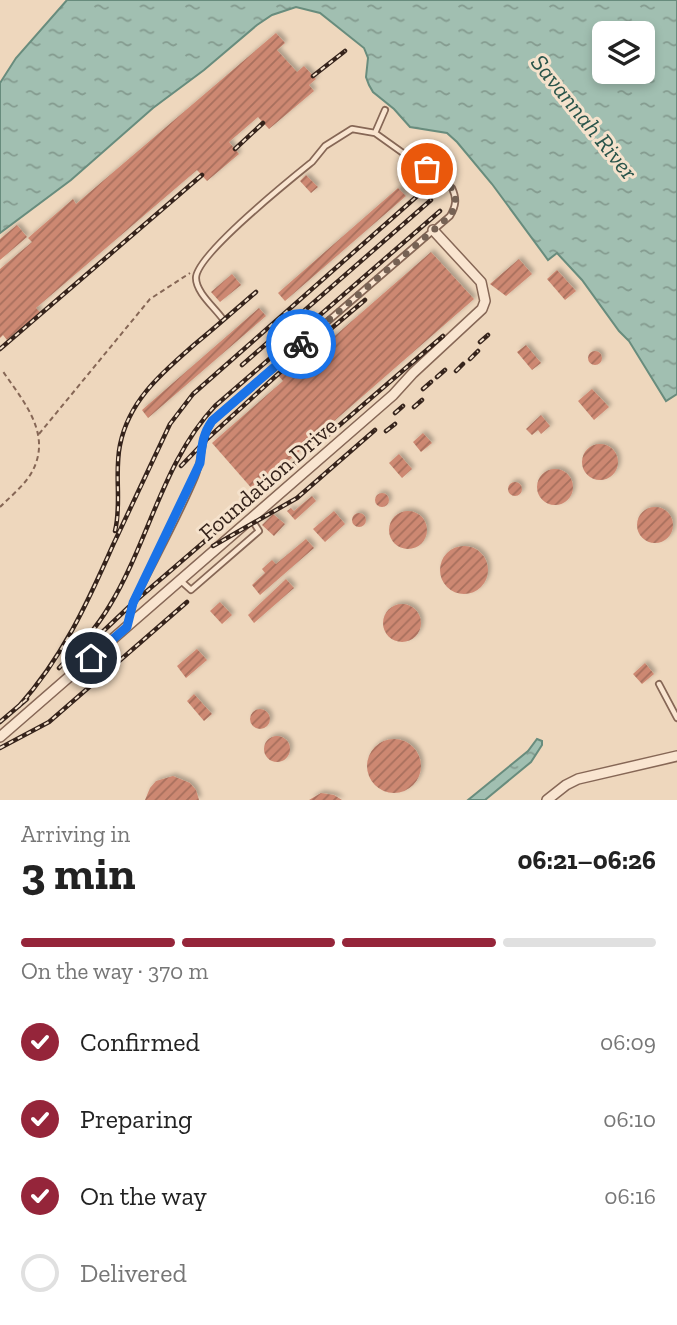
<!DOCTYPE html>
<meta charset="utf-8">
<style>
body{margin:0;font-family:"Zilla Slab",serif;background:#f2f2f2;color:#222;height:100vh;display:flex;flex-direction:column;font-size:26px;white-space:nowrap}
*{box-sizing:border-box;margin:0}
p{font-size:23px;color:#767676}
.icon{flex:none;width:38px;height:38px;fill:none;stroke:currentColor;stroke-width:2;stroke-linecap:round;stroke-linejoin:round}
.map{position:relative;height:800px;overflow:hidden}
.sheet{display:flex;flex-direction:column;background:#fff;flex:1}
.sheet>*{flex:none}
.fabs{position:absolute;left:592px;top:21px;display:grid;gap:14px}
.fabs a{display:grid;place-items:center;width:63px;height:63px;border-radius:10px;background:#fff;box-shadow:0 4px 10px #0003;font-size:35px}
.pin{position:absolute;display:grid;place-items:center;width:60px;height:60px;color:#fff;margin:-30px;border:4px solid #fff;border-radius:50%;box-shadow:0 2px 7px #0007}
.courier{position:absolute;display:grid;place-items:center;width:70px;height:70px;margin:-35px;border:5px solid #1a73e8;border-radius:50%;background:#fff;color:#222;box-shadow:0 2px 9px #0007}
.headline em{font-style:normal;font-weight:700}
.headline div{display:flex;flex-direction:column-reverse}
.headline{display:flex;align-items:center;justify-content:space-between;height:119px;padding:0 21px}
h1{font-size:46px;font-weight:700;line-height:52px}
.bar{display:grid;grid-template-columns:repeat(4,1fr);gap:10px 7px;align-content:center;height:84px;padding:0 21px}
.bar i{height:9px;border-radius:5px;background:#e0e0e0}
.bar .on{background:#95253a}
.bar p{grid-column:span 4}
ol{padding:0 21px;list-style:none}
li{display:flex;align-items:center;gap:21px;height:77px}
li p{margin-inline-start:auto}
li .icon{padding:7px;border-radius:50%;background:#95253a;color:#fff;stroke-width:4}
li:last-child{color:#767676}
li i{width:38px;height:38px;border:4px solid #e0e0e0;border-radius:50%}
.map>svg:first-child{display:block}
</style>
<div class="map">
<svg width="677" height="800" viewBox="0 0 677 800">
<defs>
<pattern id="water-ripples" width="26" height="14" patternUnits="userSpaceOnUse" patternTransform="scale(1.75)"><rect width="26" height="14" fill="#a1bfb1"/><path d="M2 4q2-2 4 0t4 0M15 11q2-2 4 0t4 0" fill="none" stroke="#849b8f"/></pattern>
<pattern id="building-hatch" width="6" height="6" patternUnits="userSpaceOnUse" patternTransform="scale(1.75)"><rect width="6" height="6" fill="#cd8872"/><path d="M-1 1l2-2M0 6l6-6M5 7l2-2" fill="none" stroke="#a76f5d"/></pattern>
<filter id="shadow"><feDropShadow dx="3" dy="-3" stdDeviation="2" flood-color="#0004"/></filter>
</defs>
<rect width="100%" height="100%" fill="#eed7bd"/>
<path fill="url(#water-ripples)" stroke="#688c7d" stroke-width="2" fill-rule="evenodd" d="M67,0h610v394l-11,7 -37,-60 -10,-10 -37,-51 -25,-27 -9,7 -56,-76 -35,-42 -10,-9 -37,-6 -16,-18 -21,-17 -4,-7 -3,-8 2,-19 -4,-10 -44,-35 -24,-6 -24,8 -15,10 -53,45 -51,38 -82,72 -71,53v-150l16,-25zM604,33h38v39h-38z
M537,739l5,2v4l-11,17 -46,38h-17l60,-49z"/>
<path fill="url(#building-hatch)" filter="url(#shadow)" d="M276,33l9,10 -8,7 20,22 7,-6 12,13 -7,6 5,6 -45,38 -11,-12 -29,25 10,12 -32,27 -10,-11 -161,138 4,4 -33,28 -4,-5 -3,3v-69l32,-27 -4,-4 45,-39 3,5z
M306,175l12,12 -7,6 -11,-12z
M398,188l8,8 -121,105 -7,-8z
M17,225l10,12 -27,23v-21z
M431,252l43,47 -220,192 -42,-48 71,-62 -5,-6 22,-19 5,6z
M519,259l13,15 -26,22 -16,-12z
M557,270l19,21 -11,9 -18,-21z
M232,274l9,11 -21,17 -9,-10z
M259,308l7,8 -118,102 -6,-8z
M526,345l15,18 -9,7 -15,-18z
M588 358a7 7 0 1 1 14 0a7 7 0 1 1-14 0Z
M592,389l17,18 -15,13 -16,-19z
M541,415l9,11 -9,8 -3,-4 -6,5 -6,-6z
M423,433l9,10 -11,9 -8,-10z
M582 462a18 18 0 1 1 36 0a18 18 0 1 1-36 0Z
M399,454l13,15 -10,9 -13,-15z
M537 487a18 18 0 1 1 36 0a18 18 0 1 1-36 0Z
M508 489a7 7 0 1 1 14 0a7 7 0 1 1-14 0Z
M375 500a7 7 0 1 1 14 0a7 7 0 1 1-14 0Z
M312,496l4,5 -21,19 -8,-9 4,-3 3,3z
M637 525a18 18 0 1 1 36 0a18 18 0 1 1-36 0Z
M389 530a19 19 0 1 1 38 0a19 19 0 1 1-38 0Z
M334,511l11,13 -20,18 -12,-13z
M352 520a7 7 0 1 1 14 0a7 7 0 1 1-14 0Z
M273,514l12,10 -11,12 -12,-11z
M306,539l8,9 -54,47 -8,-10 13,-12 -3,-4 10,-9 4,4z
M440 570a24 24 0 1 1 48 0a24 24 0 1 1-48 0Z
M286,579l8,9 -40,35 -6,-8z
M220,602l12,13 -10,9 -12,-13z
M383 623a19 19 0 1 1 38 0a19 19 0 1 1-38 0Z
M197,649l10,11 -21,18 -9,-12z
M645,663l9,11 -12,10 -9,-10z
M194,694l18,20 -8,7 -17,-20z
M250 719a10 10 0 1 1 20 0a10 10 0 1 1-20 0Z
M264 749a13 13 0 1 1 26 0a13 13 0 1 1-26 0Z
M367 766a27 27 0 1 1 54 0a27 27 0 1 1-54 0Z
M173,776l17,7 6,7 3,10h-54l5,-12 6,-7z
M321,793l13,2 8,5h-33z"/>
<g fill="none" stroke-linecap="round" stroke-linejoin="round">
<defs>
<path id="service" d="M222,318c-8,-11 -26,-26 -26,-40 0,-23 95,-99 116,-116l13,-16 27,-17 23,4
M181,581l10,9 68,-59 -7,-11
M128,623l5,-20c20,-41 44,-83 62,-126 8,-19 5,-38 17,-56l238,-205c6,-10 7,-17 2,-28l-77,-55 10,-23
M659,684l18,34"/>
<path id="minor" d="M0,737l393,-342 20,-22 69,-64 3,-8 -4,-19 -48,-52
M547,800l19,-15 12,-6 99,-23"/>
</defs>
<use href="#service" stroke="#866756" stroke-width="8"/>
<use href="#minor" stroke="#866756" stroke-width="12"/>
<path stroke="#866756" stroke-width="2" stroke-dasharray="5 3.5" stroke-linecap="butt" d="M39,434l111,-135 40,-26
M0,507c11,-11 26,-23 33,-37 19,-38 -11,-70 -31,-100"/>
<use href="#service" stroke="#f9e5d0" stroke-width="4.5"/>
<use href="#minor" stroke="#f9e5d0" stroke-width="9"/>
<defs>
<path id="rail" d="M313,76l32,-25
M235,149l28,-26
M480,342l8,-7
M0,349l202,-174
M470,359l8,-8
M242,365l189,-165
M456,371l7,-7
M437,377l8,-7
M423,389l8,-7
M414,407l8,-7
M395,413l8,-7
M386,431l9,-7
M181,466l26,-27 81,-74 77,-65
M115,531c7,-28 -1,-57 5,-86 9,-45 42,-72 75,-101 21,-17 41,-35 61,-52
M213,546l84,-48 78,-68
M95,639l38,-36 310,-267
M59,668c19,-20 37,-39 51,-63 39,-64 53,-144 105,-199l225,-195
M19,706c43,-48 68,-102 94,-161 19,-40 38,-80 57,-121l23,-30 230,-203
M0,722l27,-23
M0,748l49,-26 138,-120"/>
</defs>
<use href="#rail" stroke="#35231b" stroke-width="4.5"/>
<use href="#rail" stroke="#f5e2cc" stroke-width="2" stroke-dasharray="5" stroke-linecap="butt"/>
</g>
<g fill="none" stroke-linecap="round" stroke-linejoin="round">
<path stroke="#766254" stroke-width="7" stroke-dasharray="0 12.6" d="M301,344l149,-128c15,-26 -4,-34 -23,-47"/>
<path stroke="#1a73e8" stroke-width="9" d="M91,658l36,-31 6,-24 67,-140c2,-16 2,-28 12,-42l89,-77"/>
</g>
<g text-anchor="middle" stroke-width="6" stroke-linejoin="round" paint-order="stroke">
<g font-size="23" fill="#35231b" stroke="#f5e2cc">
<text transform="translate(268 479) rotate(-41)" y="8">Foundation Drive</text>
</g>
<g font-size="24" font-style="italic" fill="#2a554b" stroke="#f5e2cc">
<text transform="translate(584 117) rotate(51)" y="8">Savannah River</text>
</g>
</g>
</svg>
<div class="fabs">
<a><svg class="icon" aria-label="layers" viewBox="0 0 24 24"><path d="M12 4l9 5-9 5-9-5zM3 14l9 5 9-5"/></svg></a>
</div>
<div class="pin" style="left:427px;top:169px;background:#ea580c"><svg class="icon" aria-label="bag" viewBox="0 0 24 24"><path d="M5 8h14l-1 12H6zM9 8a3 3 0 0 1 6 0"/></svg></div>
<div class="pin" style="left:91px;top:658px;background:#1f2937"><svg class="icon" aria-label="home" viewBox="0 0 24 24"><path d="M3 11l9-7 9 7M6 9v11h12V9"/></svg></div>
<div class="courier" style="left:301px;top:344px"><svg class="icon" aria-label="bike" viewBox="0 0 24 24"><circle cx="6" cy="16" r="4"/><circle cx="18" cy="16" r="4"/><path d="M6 16l4-8h5l3 8M10 8l3 8H6M13 5h3"/></svg></div>
</div>
<section class="sheet">
<div class="headline"><div><h1>3 min</h1><p>Arriving in</p></div><em>06:21–06:26</em></div>
<div class="bar"><i class="on"></i><i class="on"></i><i class="on"></i><i></i><p>On the way · 370 m</p></div>
<ol>
<li><svg class="icon" aria-label="check" viewBox="0 0 24 24"><path d="M5 12l5 5 9-10"/></svg>Confirmed<p>06:09</p></li>
<li><svg class="icon" aria-label="check" viewBox="0 0 24 24"><path d="M5 12l5 5 9-10"/></svg>Preparing<p>06:10</p></li>
<li><svg class="icon" aria-label="check" viewBox="0 0 24 24"><path d="M5 12l5 5 9-10"/></svg>On the way<p>06:16</p></li>
<li><i></i>Delivered</li>
</ol>
</section>
